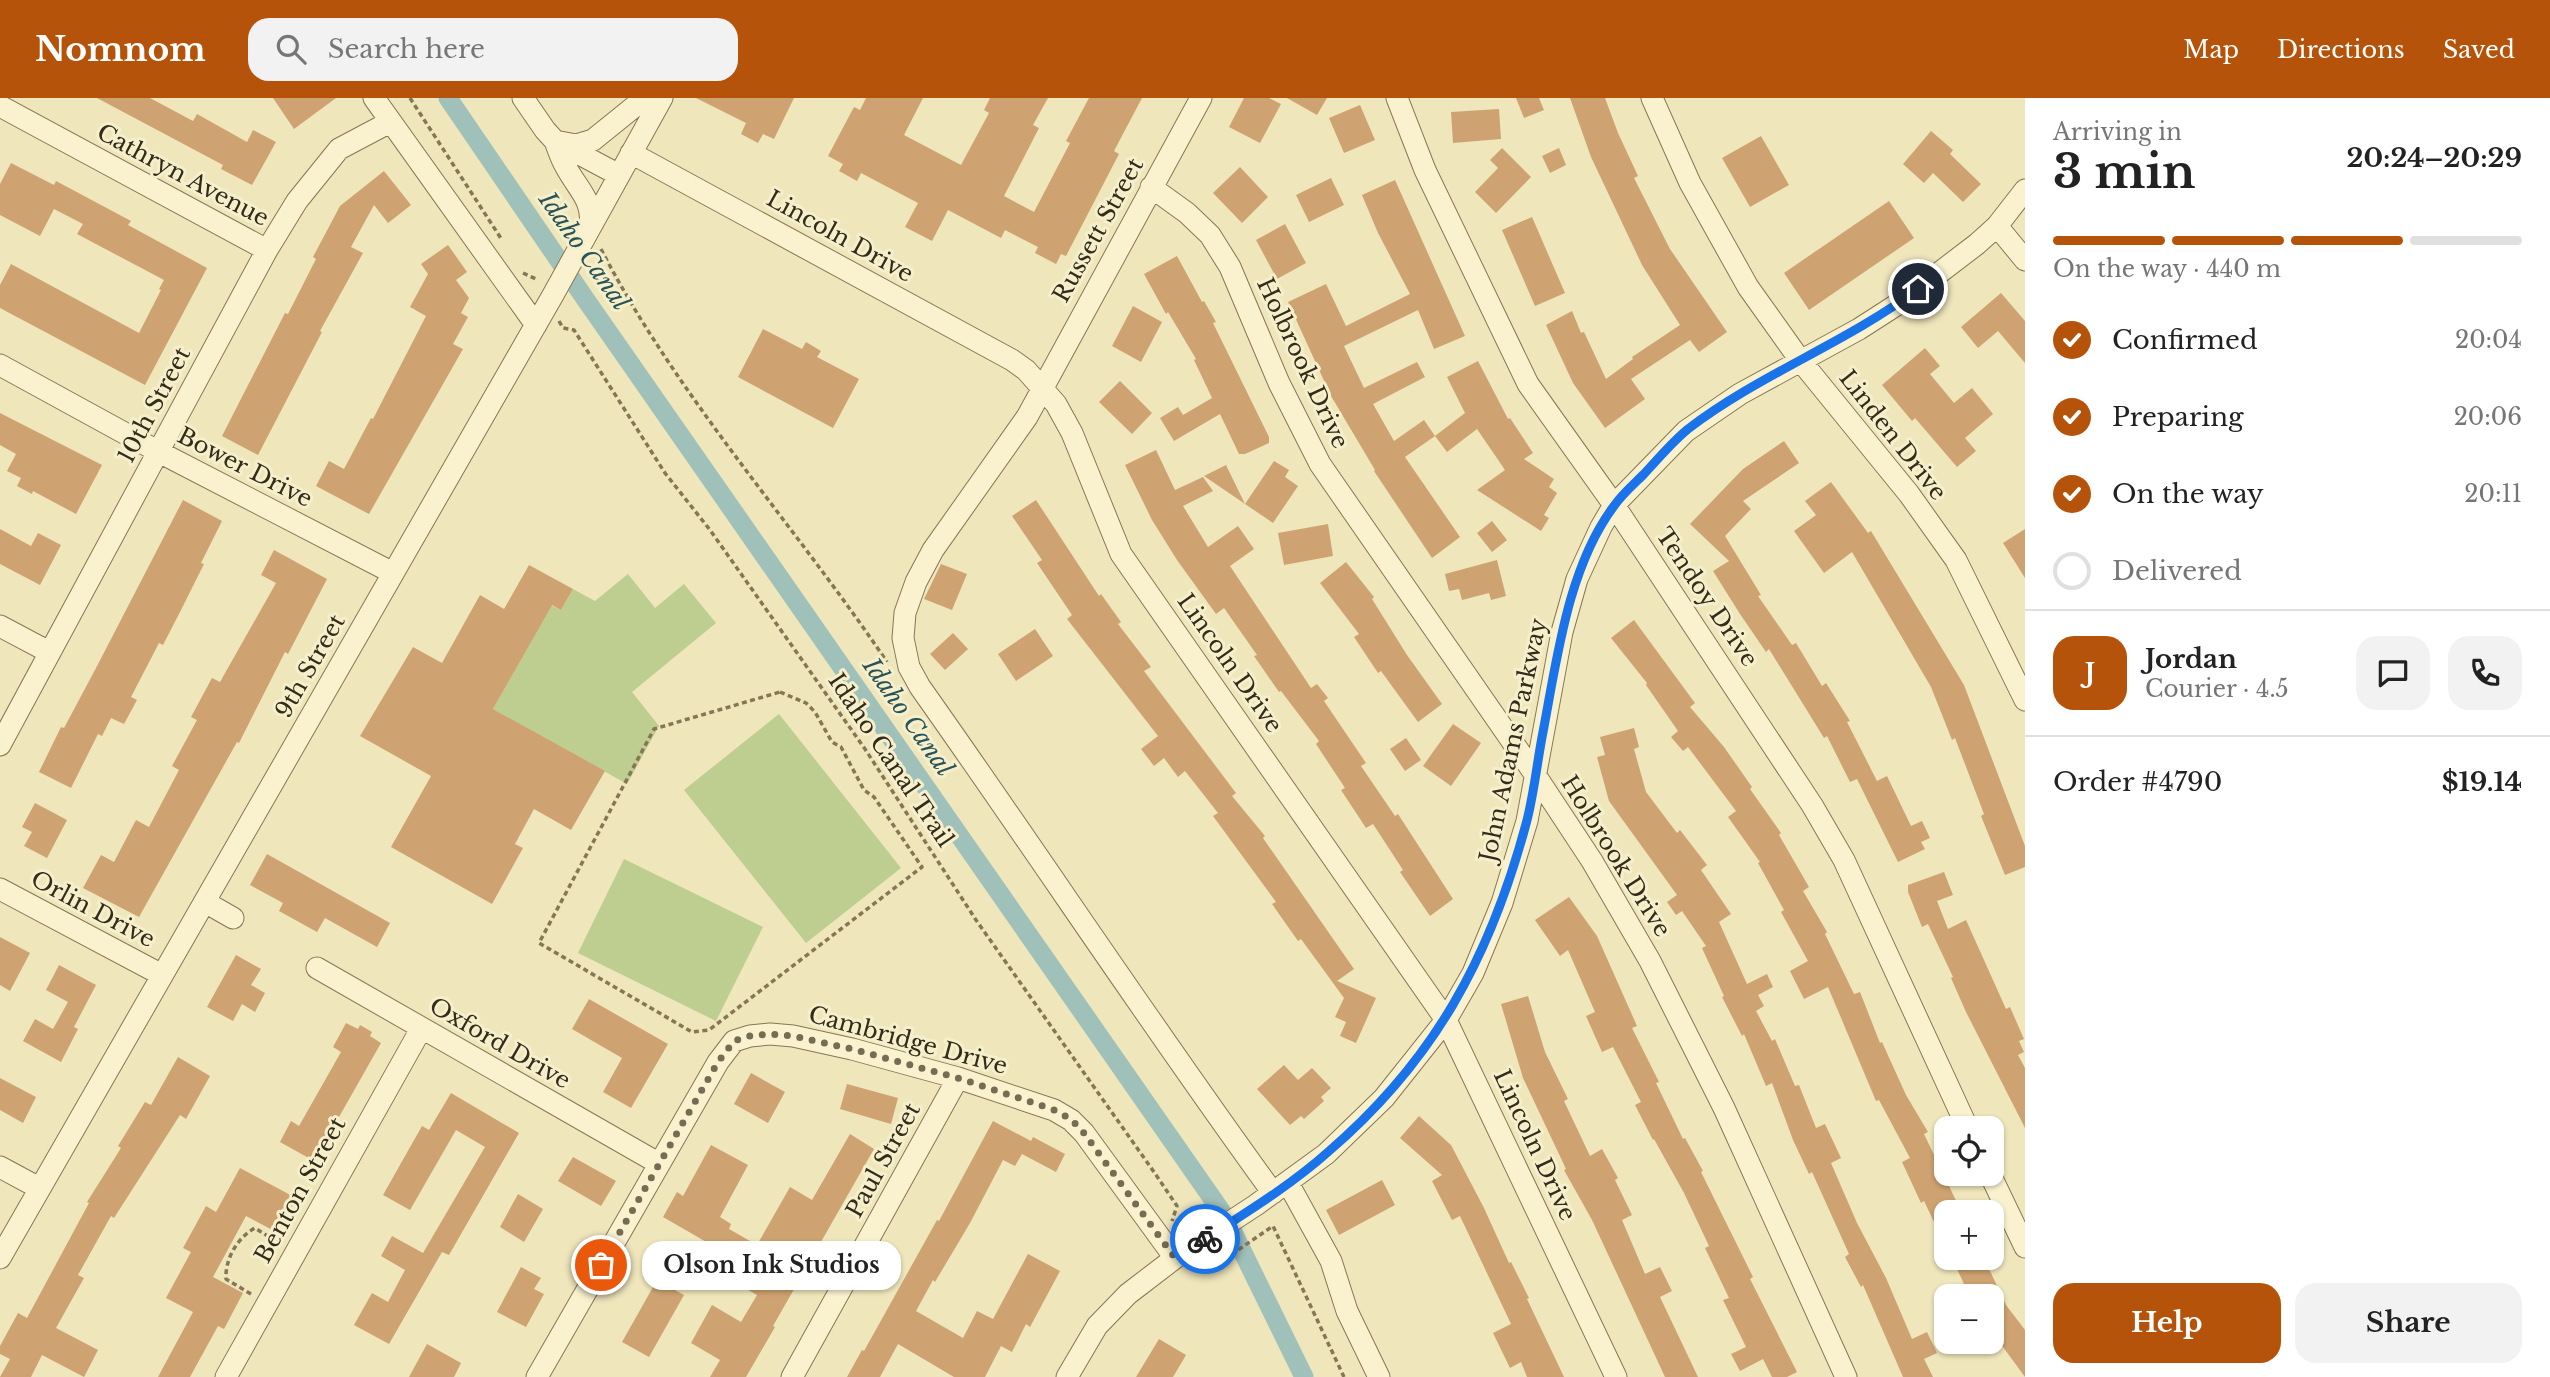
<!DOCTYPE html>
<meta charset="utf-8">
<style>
body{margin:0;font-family:"Libre Baskerville",serif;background:#f2f2f2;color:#222;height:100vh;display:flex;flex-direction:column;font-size:26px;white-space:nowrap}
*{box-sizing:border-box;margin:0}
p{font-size:23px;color:#767676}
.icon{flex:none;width:38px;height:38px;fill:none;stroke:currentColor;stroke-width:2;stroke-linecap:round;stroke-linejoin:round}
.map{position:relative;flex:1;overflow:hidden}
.side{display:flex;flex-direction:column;background:#fff;width:525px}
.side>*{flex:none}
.tools{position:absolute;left:1934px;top:1018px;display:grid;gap:14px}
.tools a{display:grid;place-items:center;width:70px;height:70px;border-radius:14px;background:#fff;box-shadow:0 2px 5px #0004;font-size:35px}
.pin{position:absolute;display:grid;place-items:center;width:60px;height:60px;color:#fff;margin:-30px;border:4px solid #fff;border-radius:50%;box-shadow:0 2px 7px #0007}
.courier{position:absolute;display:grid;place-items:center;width:70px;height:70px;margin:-35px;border:5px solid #1a73e8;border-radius:50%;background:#fff;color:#222;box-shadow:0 2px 9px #0007}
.bubble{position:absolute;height:49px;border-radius:21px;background:#fff;box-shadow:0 2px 5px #0004;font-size:23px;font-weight:700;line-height:49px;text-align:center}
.headline em{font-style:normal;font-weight:700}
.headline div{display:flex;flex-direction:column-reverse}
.headline{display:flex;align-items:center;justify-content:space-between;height:119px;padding:0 28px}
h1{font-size:46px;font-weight:700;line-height:52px}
.bar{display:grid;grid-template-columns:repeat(4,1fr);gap:10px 7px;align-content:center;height:84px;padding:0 28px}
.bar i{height:9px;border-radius:5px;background:#e0e0e0}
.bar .active{background:#b45309}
.bar p{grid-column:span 4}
.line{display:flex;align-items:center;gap:18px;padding:0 28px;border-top:2px solid #e0e0e0}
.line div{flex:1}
.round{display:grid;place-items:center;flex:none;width:74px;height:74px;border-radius:21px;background:#f2f2f2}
ol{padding:0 28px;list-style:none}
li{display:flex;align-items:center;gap:21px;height:77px}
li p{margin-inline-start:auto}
li .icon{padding:7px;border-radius:50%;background:#b45309;color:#fff;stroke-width:4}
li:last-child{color:#767676}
li i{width:38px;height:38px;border:4px solid #e0e0e0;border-radius:50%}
.action{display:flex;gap:14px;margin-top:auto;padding:14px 28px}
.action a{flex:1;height:80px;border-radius:21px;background:#b45309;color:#fff;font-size:28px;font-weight:700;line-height:80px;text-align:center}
.action a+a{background:#f2f2f2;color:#222}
header{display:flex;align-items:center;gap:42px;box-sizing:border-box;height:98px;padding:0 35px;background:#b45309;color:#fff}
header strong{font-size:33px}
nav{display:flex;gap:38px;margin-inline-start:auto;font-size:24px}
.search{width:490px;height:63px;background:#f2f2f2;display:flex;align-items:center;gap:18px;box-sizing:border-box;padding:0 24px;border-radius:21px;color:#767676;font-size:26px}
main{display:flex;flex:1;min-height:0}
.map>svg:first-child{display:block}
</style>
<header>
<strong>Nomnom</strong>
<div class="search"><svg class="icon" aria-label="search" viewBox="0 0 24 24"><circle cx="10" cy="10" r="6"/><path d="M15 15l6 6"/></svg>Search here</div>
<nav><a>Map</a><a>Directions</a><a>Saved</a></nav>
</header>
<main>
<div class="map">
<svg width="2025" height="1279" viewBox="0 0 2025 1279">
<rect width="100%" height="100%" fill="#efe6bc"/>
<path fill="#becd90" d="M628,476l27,34 29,-24 32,39 -84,69 27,34 -32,58 -134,-75 58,-104 10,5 12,-21 22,12z
M779,616l122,154 -95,75 -122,-153z
M624,761l139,68 -47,94 -138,-68z"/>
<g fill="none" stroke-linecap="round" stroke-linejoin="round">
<path stroke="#a0c0ba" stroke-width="19" d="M448,0l138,202 640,918 78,159"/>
</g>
<path fill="#cea371" d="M97,0h53l43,23 4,-7 50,28 6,-12 23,12 -24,43 -31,-16 2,-4z
M273,0h63l-42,31z
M696,0h98l-20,41 -11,-5 -5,9 -17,-9 5,-11z
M866,0h57l-19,37 57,30 28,-52 -5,-3 6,-12h58l-15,27 6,3 -35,68 30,16 36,-69 -4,-2 23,-43h53l-28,53 5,3 -53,102 -5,-2 -5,10 -21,-11 3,-6 -33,-17 -4,8 -53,-28 -16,31 -27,-14 13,-24 -57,-30 -4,8 -18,-10 4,-7 -15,-8 26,-49 6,3z
M1244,0h25l12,6 -21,39 -31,-16z
M1287,0h40l-10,17z
M1516,0h23l5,12 -20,8z
M1570,0h35l13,35 20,43 -4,2 36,71 57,83 -28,20 -9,-12 -59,39 14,20 -40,29 -32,-45 -27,-58 26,-14 9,22 3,-1 22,47 27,-20 -1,-2 48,-32 -38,-60 -51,-108z
M1360,7l15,35 -31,13 -15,-35z
M1499,11l2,30 -48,4 -2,-31z
M1931,33l22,19 -3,4 31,30 -18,18 -30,-29 -9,10 -21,-19z
M1761,38l28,49 -39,22 -28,-49z
M1502,50l29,29 -35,36 -21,-21 23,-24 -8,-8z
M1559,50l7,17 -16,8 -8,-17z
M11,65l43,22 2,-4 75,40 -3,4 79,43 -62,117 -145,-77v-23l11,-21 128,69 22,-43 -2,-1 5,-9 -87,-46 6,-10 -29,-15 -14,27 -40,-21v-31z
M1240,69l28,30 -26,26 -29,-30z
M384,73l27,34 -23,18 -14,-18 -23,42 12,6 -43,78 2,1 -64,123 -36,-19 63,-123 3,1 28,-55 -3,-2 27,-51z
M1331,80l13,27 -35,17 -13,-27z
M1395,82l70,156 -31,13 -16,-39 -74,36 20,42 53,-26 8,15 -52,27 21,37 30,-21 11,16 -30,21 55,80 -28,21 -58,-87 1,-1 -44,-74 -43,-94 38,-18 20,42 64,-32 -32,-61 -16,-38z
M1889,103l25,37 -105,72 -25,-37z
M1532,119l33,76 -30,13 -33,-76z
M1285,126l21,39 -29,16 -21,-39z
M448,147l19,27 -11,8 13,18 -8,15 7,4 -15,27 10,5 -94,165 -53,-28 13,-25 15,8 27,-51 2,1 53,-103 -16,-9 18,-33 -7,-10z
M1177,158l25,46 2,-1 12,21 -3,1 56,114v6l-24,11h-6l-19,-40 -46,27 -14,-23 18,-11 5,8 29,-17 -18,-38 2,-1 -28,-47 -2,2 -22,-40z
M2001,195l24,28v42l-27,-32 -20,17 -17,-21z
M1133,208l29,16 -21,40 -29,-16z
M763,231l39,20 4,-7 15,9 -4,6 42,22 -26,49 -95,-51z
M1925,250l15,18 -10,8 24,29 18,-15 21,26 -28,24 11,13 -19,16 -42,-49 -3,3 -30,-36z
M1478,263l30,58 2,-1 23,35 -9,6 30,20 -5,8 8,6 -13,22 5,3 -8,13 -64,-41 28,-20 -28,-41 -30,23 -12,-16 30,-23 -18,-36z
M1120,283l32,32 -20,21 -33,-32z
M0,315l102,52 -26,49 -43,-23 -1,3 -15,-8 4,-8 -14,-7 9,-17 -16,-9z
M1784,343l15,22 -56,38 8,8 -26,27 36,59 -3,1 34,49 4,-2 26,43 4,-3 24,38 -3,1 30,59 10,-5 24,50 11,-5 8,17 -9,4 4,7 -27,13 -41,-83 -7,3 -23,-46 -3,2 -55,-89 -3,3 -26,-38 -27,-43 16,-10 -39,-37 53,-55z
M1156,352l19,40 28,-13 10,14 -30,15 25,41 30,-21 16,23 -24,17 81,122 6,-4 11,14 -4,3 42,62 -5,3 34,50 3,-2 55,85 -23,17 -30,-44 3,-2 -30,-46 -7,4 -25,-38 4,-2 -29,-44 3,-3 -38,-50 -2,1 -25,-36 3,-1 -33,-47 -8,6 -39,-54 -25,-40 -27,-55z
M1274,363l15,9 -4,7 13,9 -25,37 -69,-47 22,-11 19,39z
M1831,384l37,51 3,-2 93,154 61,161v21l-20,8 -24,-59 3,-2 -29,-76 -3,2 -21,-53 -79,-135 -28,21 -30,-42 22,-16 -11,-14z
M183,402l39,21 -21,42 3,1 -24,48 -17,33 -4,-2 -28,54 6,3 -13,24 -13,-6 -9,18 -4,-2 -27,54 -32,-16 22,-45 3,1 32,-60z
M1036,402l63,96 2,-2 20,28 -3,2 33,43 -7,4 92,122 -4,3 33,40 -2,2 91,131 -17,12 39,17 -20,45 -16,-7 6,-14 -11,-5 9,-19 -43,-59 -3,2 -26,-37 4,-2 -63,-86 5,-3 -33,-42 -7,6 -14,-19 -10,8 -13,-17 17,-13 -91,-117 5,-4 -35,-52 5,-3 -30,-44z
M1492,423l15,19 -15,12 -15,-19z
M1328,426l5,32 -49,9 -6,-32z
M0,431l31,17 7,-13 23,12 -21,40 -40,-21z
M2025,431v49l-22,-35z
M274,452l53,29 -39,75 -3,-2 -46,91 -2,-1 -98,175 -56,-29 18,-33 13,7 22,-42 13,7 30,-57 -7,-4 25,-46 -6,-3 21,-39 8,4 56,-99 -15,-8z
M1497,462l9,36 -15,4 -2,-7 -27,7 -3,-11 -10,2 -4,-17z
M1346,464l28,35 -2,2 35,56 35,49 -24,18 -37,-51 -3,2 -24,-36 5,-3 -39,-51z
M941,466l26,10 -15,36 -28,-11z
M529,467l44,24 -12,21 -9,-5 -59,104 112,62 -34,59 -37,-21 -19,35 8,4 -31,56 -101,-57 40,-71 -71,-40 53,-89 29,16 38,-68 24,14z
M1634,522l61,83 -5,4 34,40 28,40 -2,2 31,44 -2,2 30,52 -6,4 24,41 -2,2 29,60 6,-2 20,51 2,-1 24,53 22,37 -4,2 38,79h-16v34l-22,-46 -3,2 -19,-41 8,-4 -31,-58 -3,1 -48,-114 -24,12 -14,-28 18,-10 -27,-49 3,-2 -26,-47 2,-1 -32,-45 8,-6 -48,-64 -5,4 -12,-14 7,-6 -32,-46 1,-2 -36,-45z
M1035,531l18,27 -37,25 -18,-27z
M953,535l15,16 -23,21 -15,-16z
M1453,626l28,19 -30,43 -28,-20z
M1634,630l5,19 -5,2 12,43 31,41 3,-3 27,35 -6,5 30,44 -12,8 28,62 20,-10 6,13 -15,8 6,11 -8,5 16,30 3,-2 20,47 4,-1 17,43 9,-4 16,34 -10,5 26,60 29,55 26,61 15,-7 10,21 -13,6 9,18h-30l-40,-92 -2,2 -16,-30 4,-3 -37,-82 -3,2 -16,-34 -21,-57 -6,3 -22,-52 -2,2 -20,-39 2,-1 -22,-48 4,-2 -24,-35 -6,4 -9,-13 10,-7 -68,-94 -12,-44 8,-2 -5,-18z
M1406,640l15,22 -16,11 -15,-22z
M35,705l32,17 -20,38 -23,-12 8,-14 -10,-5z
M267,756l123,69 -13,24 -52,-29 -8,14 -38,-21 4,-8 -33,-18z
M1944,774l9,23 -16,6 11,28 18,-9 40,89 4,-2 14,32 -5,2 5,11 -6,3 7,13v60l-59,-116 -15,-34 2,-1 -25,-53 -6,3 -14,-35v-7z
M1569,799l28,39 40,90 -5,2 27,54 -3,1 27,56 2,-1 18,33 -2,1 52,105 -3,2 47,93 -10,5h-15l-9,-18 -23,12 -9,-17 15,-7 -23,-47 6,-2 -24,-50 4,-2 -25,-53 -30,-54 -1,1 -18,-35 6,-3 -28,-55 -11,5 -16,-36 9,-4 -27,-62 -8,6 -25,-36z
M0,839l30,16 -20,38 -10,-6z
M236,857l25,14 -10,16 14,8 -10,19 -13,-8 -9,17 -26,-14z
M59,867l37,20 -22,42 4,2 -17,33 -38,-21 12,-22 18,10 15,-27 -22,-12z
M1528,898l17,56 23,47 -4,2 26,55 12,-7 16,29 -3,2 17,35 -10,5 23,54 15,-7 12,24 -12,6 38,80h-33l-73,-157 -28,-50 2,-1 -43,-91 -22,-74z
M589,901l79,45 -37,64 -28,-16 19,-34 -50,-29z
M346,925l12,6 2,-4 12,7 -2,4 11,7 -67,118 -34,-19 11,-21 8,5 42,-74 -8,-5z
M178,959l32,19 -24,43 -6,-4 -66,103 -3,-2 -33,59 6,3 -28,50 42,22 -14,27 -42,-22 -11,22h-31l10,-18 -10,-5v-8l18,-33 9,5 62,-115 -2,-1 34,-54 -3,-2 27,-44 6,3z
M1284,967l14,15 14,-12 19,20 -10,9 3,4 -20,18 -3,-3 -11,9 -33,-36z
M751,975l34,19 -17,31 -34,-19z
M0,980l36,19 -13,26 -23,-13z
M847,986l51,14 -7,26 -51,-15z
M451,995l68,40 -70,122 -7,-3 -53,92 -35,-19 18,-32 16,9 17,-32 -24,-14 11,-20 31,17 62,-106 -29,-17 -46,80 -27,-15 39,-69 7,4z
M1419,1018l32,29 33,63 25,55 2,-1 18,36 -2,1 37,78h-37l-6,-15 -11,6 -17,-35 18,-9 -51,-108 -8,4 -20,-39 10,-6 -42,-37z
M993,1023l38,20 2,-4 32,17 -9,18 -34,-18 -7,12 -12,-6 -33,63 -35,59 -2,-2 -17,31 47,27 14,-27 16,8 35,-65 32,17 -30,56 -4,-3 -14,28 -11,-6 -16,31h-31l-56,-33 -18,33h-33l15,-27 2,1 73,-131 2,1z
M850,1036l24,15 -101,177 2,1 -29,50h-36l10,-17 -29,-17 21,-38 29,17 16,-27 -26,-15 10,-18 -78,-45 14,-25 6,4 28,-51 37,20 -28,52 11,7 -2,5 28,16 33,-58 22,13z
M573,1059l43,24 -15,25 -43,-25z
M240,1070l56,30 -18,35 -32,-17 -33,61 30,16 -19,36 -6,-3 -28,51h-32l35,-65 -27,-14 25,-46 -8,-4 23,-42 10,6z
M1382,1082l13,25 -56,30 -13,-25z
M518,1096l25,15 -19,33 -24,-15z
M1952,1160h32l22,47 19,25v47l-33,-45v-35h-22z
M521,1169l20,11 -7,11 10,5 -18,33 -29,-15z
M657,1182l27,15 -35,62 -27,-15z
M1159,1241l27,16 -13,22h-37z
M427,1246l34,19 -7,14h-45z"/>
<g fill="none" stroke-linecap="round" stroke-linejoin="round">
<defs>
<path id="minor" d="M374,0l162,227
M523,0l22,32 10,11 64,34
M1201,0l-174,319 -94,133 -17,32 -11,31 -2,25 6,29 11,20c119,168 232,340 353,506
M1397,0l28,72 103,214 86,121 198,300 32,55 124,269
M1652,0l38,85 58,104 52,73 109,134 47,66 69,140
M0,8l267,144
M555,43c3,8 6,18 11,26 12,23 28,33 24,61
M560,44l16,3 17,-5 52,-42
M631,55l381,207 14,10 30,34 16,29 49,121 325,466 170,357
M1151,89l36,26 23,22 20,32 49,116 41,81 214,309 58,88 58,100 74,147 122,269
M1997,128l28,34
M0,267l159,87 234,121
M0,528l49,26
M0,647l267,-495 30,-49 42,-52 51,-27
M0,791l162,86
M205,804l28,16
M317,870l341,195
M0,1069l39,21
M1990,1076l35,73
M1288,1085l43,78 16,50 32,66
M0,1160l553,-963 109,-197
M226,1279l195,-348
M537,1279l181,-315 16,-21 16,-5 20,-2 23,2 59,13 106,29 96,32 17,10 13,13 91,125
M792,1279l166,-299
M1067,1279l30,-51 31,-32 47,-36 81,-53 70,-51 58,-56 62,-78 27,-47 29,-70 25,-82 35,-189 15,-53 24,-52 13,-22 72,-74 54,-37 119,-65 42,-27 76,-58 20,-18 28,-36"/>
</defs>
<use href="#minor" stroke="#877655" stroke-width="23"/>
<path stroke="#877655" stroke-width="3.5" stroke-dasharray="5 3.5" stroke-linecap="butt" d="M410,0l92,142
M601,151c77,149 193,275 286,413
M523,175l15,7
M559,223l4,7 11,2 91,143 45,57 155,219 111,171 178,252 23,34 -5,15
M780,594l26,11 9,9 17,30 9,5 23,43 10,7 48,70 -213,163 -17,2 -153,-89 115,-214z
M1200,1164l6,10 67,-46 71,151
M251,1196l-25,-15c-1,-20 11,-41 29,-51l25,16"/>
<use href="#minor" stroke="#faf2cf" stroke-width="21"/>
</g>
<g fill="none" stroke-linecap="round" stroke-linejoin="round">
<path stroke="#766c53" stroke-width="7" stroke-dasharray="0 12.6" d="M601,1167l117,-203 16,-21 16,-5 20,-2 23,2 59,13 106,29 73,24 23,8 17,9 13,14 91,125 30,-19"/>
<path stroke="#1a73e8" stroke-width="9" d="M1205,1141c42,-27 86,-54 123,-87 106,-91 162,-194 198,-328 8,-29 11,-62 17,-92 14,-73 25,-165 71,-226 8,-12 20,-22 30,-32 14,-15 28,-32 44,-45 72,-55 158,-86 230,-140"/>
</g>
<g text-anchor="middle" stroke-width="6" stroke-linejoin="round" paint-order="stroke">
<g font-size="23" fill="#352b1b" stroke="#f6efcc">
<text transform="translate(183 77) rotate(28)" y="8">Cathryn Avenue</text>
<text transform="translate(1098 132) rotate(-61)" y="8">Russett Street</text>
<text transform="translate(840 138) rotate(29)" y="8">Lincoln Drive</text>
<text transform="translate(1303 265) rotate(65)" y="8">Holbrook Drive</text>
<text transform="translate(154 307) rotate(-62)" y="8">10th Street</text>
<text transform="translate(1893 337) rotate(52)" y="8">Linden Drive</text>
<text transform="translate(245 369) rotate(27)" y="8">Bower Drive</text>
<text transform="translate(1707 499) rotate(56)" y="8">Tendoy Drive</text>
<text transform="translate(1230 565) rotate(55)" y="8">Lincoln Drive</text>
<text transform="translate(310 568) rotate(-60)" y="8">9th Street</text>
<text transform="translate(1513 642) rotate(-78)" y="8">John Adams Parkway</text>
<text transform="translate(891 662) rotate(56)" y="8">Idaho Canal Trail</text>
<text transform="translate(1616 758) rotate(58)" y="8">Holbrook Drive</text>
<text transform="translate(93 811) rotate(28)" y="8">Orlin Drive</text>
<text transform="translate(908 942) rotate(15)" y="8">Cambridge Drive</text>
<text transform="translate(500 945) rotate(30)" y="8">Oxford Drive</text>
<text transform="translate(1535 1047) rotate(65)" y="8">Lincoln Drive</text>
<text transform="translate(883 1062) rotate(-61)" y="8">Paul Street</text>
<text transform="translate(300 1092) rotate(-61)" y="8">Benton Street</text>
</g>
<g font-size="24" font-style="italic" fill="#295356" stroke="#f6efcc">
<text transform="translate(584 153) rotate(55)" y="8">Idaho Canal</text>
<text transform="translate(908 619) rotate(55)" y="8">Idaho Canal</text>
</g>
</g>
</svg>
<div class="tools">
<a><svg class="icon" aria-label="locate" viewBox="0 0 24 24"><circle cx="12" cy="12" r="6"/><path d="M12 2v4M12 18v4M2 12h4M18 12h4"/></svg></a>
<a>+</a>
<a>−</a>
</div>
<div class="pin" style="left:601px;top:1167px;background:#ea580c"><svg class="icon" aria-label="bag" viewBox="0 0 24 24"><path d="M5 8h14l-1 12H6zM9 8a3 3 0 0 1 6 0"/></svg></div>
<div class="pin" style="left:1918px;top:191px;background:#1f2937"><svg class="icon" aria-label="home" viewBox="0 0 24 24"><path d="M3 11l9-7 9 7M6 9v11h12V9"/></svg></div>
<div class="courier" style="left:1205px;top:1141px"><svg class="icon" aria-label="bike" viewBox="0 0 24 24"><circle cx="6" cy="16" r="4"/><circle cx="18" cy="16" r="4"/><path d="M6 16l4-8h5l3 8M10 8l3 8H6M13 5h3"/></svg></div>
<div class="bubble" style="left:642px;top:1143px;width:259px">Olson Ink Studios</div>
</div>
<section class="side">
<div class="headline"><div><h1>3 min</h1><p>Arriving in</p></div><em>20:24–20:29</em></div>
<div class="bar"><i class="active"></i><i class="active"></i><i class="active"></i><i></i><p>On the way · 440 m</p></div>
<ol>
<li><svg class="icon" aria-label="check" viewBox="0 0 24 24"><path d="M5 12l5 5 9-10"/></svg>Confirmed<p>20:04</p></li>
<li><svg class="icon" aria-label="check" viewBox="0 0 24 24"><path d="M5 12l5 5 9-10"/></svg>Preparing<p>20:06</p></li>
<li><svg class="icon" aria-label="check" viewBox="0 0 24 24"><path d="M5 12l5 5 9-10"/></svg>On the way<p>20:11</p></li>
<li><i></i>Delivered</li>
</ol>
<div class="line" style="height:126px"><b class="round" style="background:#b45309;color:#fff">J</b><div><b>Jordan</b><p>Courier · 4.5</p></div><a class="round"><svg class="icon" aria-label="chat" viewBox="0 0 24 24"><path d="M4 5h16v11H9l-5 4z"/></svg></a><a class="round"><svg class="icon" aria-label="phone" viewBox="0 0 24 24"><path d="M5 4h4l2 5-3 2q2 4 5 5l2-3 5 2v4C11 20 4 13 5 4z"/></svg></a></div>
<div class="line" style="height:91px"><div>Order #4790</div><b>$19.14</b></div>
<div class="action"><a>Help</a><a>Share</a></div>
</section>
</main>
